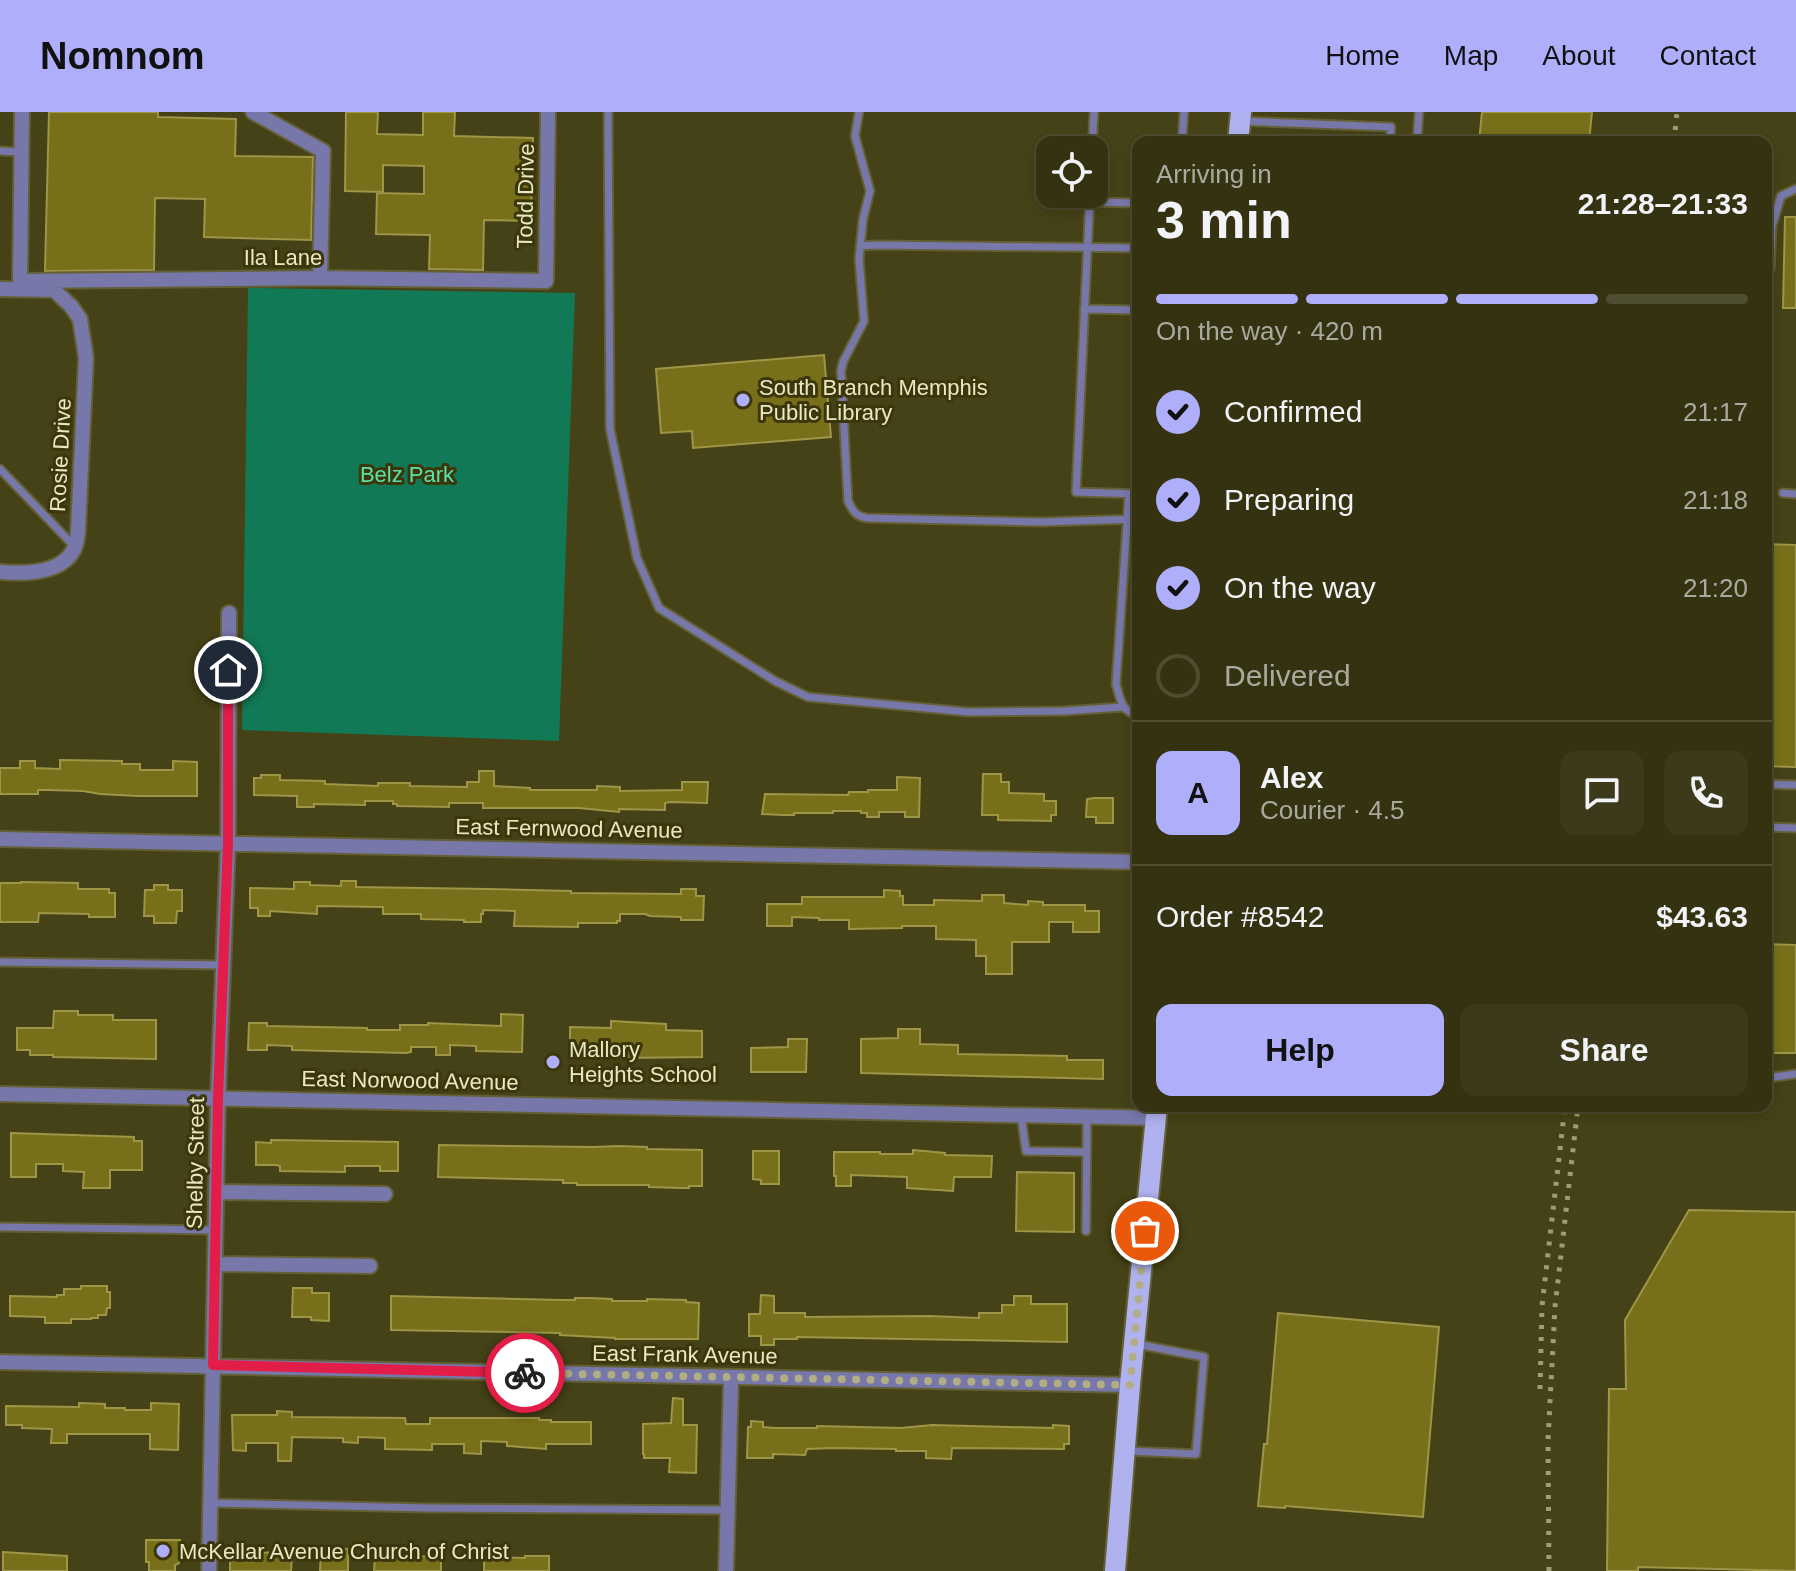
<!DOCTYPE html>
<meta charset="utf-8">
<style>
body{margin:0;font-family:Helvetica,sans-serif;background:#3c3a1a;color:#f1f3f6;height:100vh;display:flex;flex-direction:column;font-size:30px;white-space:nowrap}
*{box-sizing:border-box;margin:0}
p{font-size:26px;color:#a9aa9f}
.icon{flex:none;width:44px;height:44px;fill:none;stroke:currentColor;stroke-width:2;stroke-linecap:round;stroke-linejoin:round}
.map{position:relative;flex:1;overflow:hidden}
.sheet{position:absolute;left:1132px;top:24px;width:640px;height:976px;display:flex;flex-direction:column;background:#343211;border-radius:16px;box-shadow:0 4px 12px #0003,0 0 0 2px #4e4d31}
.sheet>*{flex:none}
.controls{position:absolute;left:1036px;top:24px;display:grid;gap:16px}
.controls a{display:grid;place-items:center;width:72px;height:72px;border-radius:16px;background:#343211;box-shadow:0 4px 12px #0003,0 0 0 2px #4e4d31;font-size:40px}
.pin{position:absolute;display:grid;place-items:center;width:68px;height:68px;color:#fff;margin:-34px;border:4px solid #fff;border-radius:50%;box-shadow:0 2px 8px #0007}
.courier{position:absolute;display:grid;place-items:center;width:80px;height:80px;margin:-40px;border:6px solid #e11d48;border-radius:50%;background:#fff;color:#222;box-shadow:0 2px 10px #0007}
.head em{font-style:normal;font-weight:700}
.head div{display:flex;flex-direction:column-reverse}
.head{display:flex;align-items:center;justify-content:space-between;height:136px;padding:0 24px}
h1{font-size:52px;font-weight:700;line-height:60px}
.bar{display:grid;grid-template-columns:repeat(4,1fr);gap:12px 8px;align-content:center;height:96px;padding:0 24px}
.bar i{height:10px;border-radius:6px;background:#4e4d31}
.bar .selected{background:#aeaefb}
.bar p{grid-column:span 4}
.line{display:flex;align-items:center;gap:20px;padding:0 24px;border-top:2px solid #4e4d31}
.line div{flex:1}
.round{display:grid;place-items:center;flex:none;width:84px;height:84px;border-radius:16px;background:#3c3a1a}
ol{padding:0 24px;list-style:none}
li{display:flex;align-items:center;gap:24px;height:88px}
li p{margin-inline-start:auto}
li .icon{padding:8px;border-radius:50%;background:#aeaefb;color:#111;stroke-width:4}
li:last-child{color:#a9aa9f}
li i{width:44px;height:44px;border:4px solid #4e4d31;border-radius:50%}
.button{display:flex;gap:16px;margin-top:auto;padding:16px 24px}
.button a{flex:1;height:92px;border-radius:16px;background:#aeaefb;color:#111;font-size:32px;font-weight:700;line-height:92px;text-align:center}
.button a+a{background:#3c3a1a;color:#f1f3f6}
header{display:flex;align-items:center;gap:48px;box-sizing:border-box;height:112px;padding:0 40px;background:#aeaefb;color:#111}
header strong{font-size:38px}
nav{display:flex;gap:44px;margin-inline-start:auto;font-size:28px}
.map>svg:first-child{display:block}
</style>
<header>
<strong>Nomnom</strong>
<nav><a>Home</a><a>Map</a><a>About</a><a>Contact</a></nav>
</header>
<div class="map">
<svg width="1796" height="1459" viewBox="0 0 1796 1459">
<rect width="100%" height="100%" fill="#464217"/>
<path fill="#127956" d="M248,176l327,5 -16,448 -317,-11z"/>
<path fill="#776f1a" stroke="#9e9546" stroke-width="2" d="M49,0h109v5l78,2 -1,37 78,1 -2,83 -107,-3 1,-38 -50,-1 -1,72 -109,1z
M346,0h32l-1,22 46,1v-23h32l-1,24 79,2 -2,41h1l-1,42 -47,-1 -1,50 -54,-1 1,-34 -54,-1 1,-41 47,1v-28l-41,-1v27l-38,-1z
M1482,0h110l-3,30h-110z
M1785,105h11v91h-13z
M824,243l7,82 -138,11 -1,-17 -31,2 -5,-64z
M1766,432l30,1v222l-30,-1z
M60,648l62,1v3h18v6h33v-9l24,1v34h-59l-38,-2 -17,-3 -36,-1h-9v4h-38v-26h20v-7h15v7l25,1z
M479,659h15v15l36,2v2h67v-4l23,1v4l62,-1v-8h26l-1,21 -37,-1 -5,1v7l-46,-1v3l-40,-4h-96v-5h-34v4l-52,-1v-2h-4v-3h-28v4l-51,-1v3h-17v-11l-43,-1v-17h7v-3h19v5l45,1v3l53,2v-3h32v3l57,1v-5h12z
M983,662h18v8h8v11l35,1v7h12v14h-5v6l-53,-1v-5h-16z
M897,665l23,1 -1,39h-14v-5h-26v5h-12v-4h-6v-2h-28v2h-39v2h-11l-21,-1 3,-20 83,1 1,-3h19v-2h29z
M1094,686h19v25h-17v-6h-10l1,-18z
M341,769h15v6l132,2 83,2v2l110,1v-5h15v7h8l-1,24h-22v-3l-31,-1 -5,-2h-25v7h-3v2h-39v4l-64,-1 1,-15 -32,-1v4h-2v8h-17v-2l-43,-1v-5h-38v-7l-66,-1v8l-47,-3v5h-12v-8h-8v-20l44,1v-7h16v3l31,1z
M21,770l57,1v6h31v4h6v24h-26v-3l-50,-1 -1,9h-38v-39h21z
M154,773h14v5h14v21h-5l-1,12h-22v-7h-10l1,-26h9z
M884,778l16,1v5h3v9h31v-5l48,1v-6h22v8l24,2v-4l15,1v3h42v6h14v21h-26v-10h-24v20h-37v32h-26v-18h-10v-16l-40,-1v-13h-34v2l-53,1v-9h-30v-2l-27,-1v9h-25v-22h35v-7h82z
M1766,832l30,1v108h-30z
M54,899h24v4h35v5h43v39l-103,-2v-2h-23v-5h-13v-22h36z
M501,902l22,1 -1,37 -46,-1v-5l-26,-1v10h-14v-8h-25v5l-5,1 -114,-3v-4l-25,-1v5h-19l1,-27h18v3l100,2v2h33v-5h28v-2l73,3z
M611,909l55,3v6l36,1v26l-81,1v-6h-28v4l-16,-1v-3h-7v-25l41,1z
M898,917h22v15l38,1v9l109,2v4h36v19l-242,-6v-34l37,-1z
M788,927h19l-1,33h-55v-24l37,-1z
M11,1021l123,4v4h8v29h-32v18h-27l1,-16 -21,-1v-7h-27v13h-25z
M271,1028l127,2v29h-18v-5h-35v6l-65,-1v-5l-4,-1h-20v-23l15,1z
M439,1033l154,2 26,-1 28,1v2l55,1v36h-13v2h-8l-32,-1v-2h-72v-2h-14v-3l-125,-3z
M913,1038l32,3v2l47,1 -1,21h-37l-1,14 -46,-3v-11l-56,-2v11h-15v-10h-2v-24h46v2h33z
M753,1039h26v33h-18v-4l-8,-1z
M1017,1060l57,1v59l-58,-1z
M1689,1098l107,2v359l-158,-4v4h-31l2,-182h17l-1,-69z
M81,1174h26v6h3v16h-3l-1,7h-8v3h-7v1h-20v4h-26v-6l-35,-1v-20l47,1v-2h7v-6h17z
M293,1176h19v5h17v28l-18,-1v-3h-19z
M761,1183l13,1v17h31v4l124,-1 50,2v-5h23v-8h12v-9h17v8h36v38l-270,-5v2h-23v6h-13v-9h-12v-22h11z
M391,1184l170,4h14v-2h15l22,1v2h35v-2l39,1v2l13,1 -1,36h-83v-1l-55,-3v-2l-169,-3z
M1278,1201l161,14 -16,190 -138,-11v2l-27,-2 6,-62h3z
M673,1286l10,1v26h14l-1,48 -27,-1 1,-14h-26v-4h-1v-30l28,-1z
M79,1291l26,1v4h20v2h26v-7l28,1 -1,46 -28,-1v-15h-83v9h-16l1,-14 -30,-1v-3h-16v-19l73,1z
M277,1299l15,1v5l113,1 1,6h24v-6h109v2h12v2h40v22h-45v5l-39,-3v-4l-26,-1v13l-17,-1v-9h-32v6l-47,-1v-11l-27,-1v6l-15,-1v-4l-51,-1 -1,24h-13v-18h-32v8l-13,-1 -1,-35h45z
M751,1309l12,1v5l11,1h43v-2l84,2 31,-3 121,3v-3l16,1v18h-5v5l-112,-1 -1,11 -25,-1v-7h-30v-2l-63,-1 -26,1 -2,6 -32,-1v4h-26l1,-31h3z
M146,1428h34l-1,23 -4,2v6h-26v-9h-3z
M321,1436l27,1v22h-28z
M3,1440l64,4v15h-64z
M236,1440l56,1 -1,18h-61v-12h6z
M414,1444l27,1v14h-67l1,-14 39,1z
M525,1444h24v15h-65v-14l41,1z"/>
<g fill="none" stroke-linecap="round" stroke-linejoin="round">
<defs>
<path id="service" d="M608,0l2,317 27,129 22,50 116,73 33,16 160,15 96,-1 59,-4
M859,0l-4,24 15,55 -7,28 -4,40 5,62 -21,41 -2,9 7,130c5,10 7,15 19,17l175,4 96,-3
M1240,9l151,6 -1,15
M1182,30l2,-30
M1417,30l2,-30
M1092,38l2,-38
M0,39l21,1
M1090,82l-14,298 62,2
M1089,90l49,1
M860,134l16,-1 262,3
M1770,157l2,-43 9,-30 15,-7
M1084,197l54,1
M0,357l74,77
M1783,381l13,1
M1129,382l-13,190c4,14 5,28 22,31
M1766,672l30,1
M1766,715l30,1
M0,850l224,3
M1766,966l30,-4
M1021,1003l5,36 61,1
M0,1115l216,3
M1086,1119l1,-113
M1128,1339l68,3 8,-97 -68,-13
M210,1391l218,5 300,2"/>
<path id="minor" d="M22,0l-2,169 300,-3 226,3 2,-169
M253,0l70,39 -3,127
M0,177l54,1 17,16 9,13 6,39 -8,173c-1,7 -1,14 -5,20 -13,23 -49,23 -73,21
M0,727l1138,23
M0,982l1156,24
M217,1080l168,2
M215,1152l155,2
M0,1250l1130,23
M209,1459l9,-473 10,-255 1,-230
M726,1459l5,-193"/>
<path id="primary" d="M1238,30l3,-30
M1115,1459l15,-186 27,-279"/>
</defs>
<use href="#service" stroke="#646036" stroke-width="11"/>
<use href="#minor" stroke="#646036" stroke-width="18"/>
<use href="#primary" stroke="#646036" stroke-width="24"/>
<use href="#service" stroke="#77a" stroke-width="7"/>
<use href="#minor" stroke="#77a" stroke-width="14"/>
<use href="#primary" stroke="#b0b1ef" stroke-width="20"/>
<path stroke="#a09d74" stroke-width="5" stroke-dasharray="4 8" stroke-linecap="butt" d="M1674,30l3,-30
M1540,1277l2,-83 23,-200
M1549,1459l-1,-131 7,-133 23,-201"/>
</g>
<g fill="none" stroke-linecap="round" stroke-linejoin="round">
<path stroke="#b1ae86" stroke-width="8" stroke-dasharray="0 14.4" d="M525,1261l605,12 15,-154"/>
<path stroke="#e11d48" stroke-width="10" d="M228,558v173l-10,255 -5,267 312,8"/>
</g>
<g fill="#aeaefb" stroke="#3c370b" stroke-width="3">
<circle cx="743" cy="288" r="8"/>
<circle cx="553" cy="950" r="8"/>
<circle cx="163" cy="1439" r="8"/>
</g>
<g text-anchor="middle" stroke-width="6" stroke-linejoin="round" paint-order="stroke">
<g font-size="22" fill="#ebe8c1" stroke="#3c370b">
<text transform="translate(525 84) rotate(-89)" y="8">Todd Drive</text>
<text x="283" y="153">Ila Lane</text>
<text transform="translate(60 343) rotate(-87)" y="8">Rosie Drive</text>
<text transform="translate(569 716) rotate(1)" y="8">East Fernwood Avenue</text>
<text transform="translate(410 968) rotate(1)" y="8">East Norwood Avenue</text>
<text transform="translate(195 1051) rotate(-89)" y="8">Shelby Street</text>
<text transform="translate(685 1242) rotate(1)" y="8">East Frank Avenue</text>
</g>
<g font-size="22" fill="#ebe8c1" stroke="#3c370b" text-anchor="start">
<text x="759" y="283">South Branch Memphis<tspan x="759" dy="25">Public Library</tspan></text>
<text x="569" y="945">Mallory<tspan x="569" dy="25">Heights School</tspan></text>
<text x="179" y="1447">McKellar Avenue Church of Christ</text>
</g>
<g font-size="22" fill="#5be0aa" stroke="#3c370b">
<text x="407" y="370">Belz Park</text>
</g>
</g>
</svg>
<div class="controls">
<a><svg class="icon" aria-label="locate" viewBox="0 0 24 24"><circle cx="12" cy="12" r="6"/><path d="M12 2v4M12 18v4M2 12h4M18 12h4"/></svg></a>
</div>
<div class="pin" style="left:1145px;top:1119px;background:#ea580c"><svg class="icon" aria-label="bag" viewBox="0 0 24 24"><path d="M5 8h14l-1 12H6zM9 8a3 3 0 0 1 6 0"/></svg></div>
<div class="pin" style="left:228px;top:558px;background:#1f2937"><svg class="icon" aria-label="home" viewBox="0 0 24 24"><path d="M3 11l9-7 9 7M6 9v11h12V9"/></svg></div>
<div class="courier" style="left:525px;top:1261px"><svg class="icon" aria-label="bike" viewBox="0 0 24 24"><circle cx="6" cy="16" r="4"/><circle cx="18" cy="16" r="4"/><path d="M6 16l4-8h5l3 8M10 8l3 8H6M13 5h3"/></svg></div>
<section class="sheet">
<div class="head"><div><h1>3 min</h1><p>Arriving in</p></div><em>21:28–21:33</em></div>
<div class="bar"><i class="selected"></i><i class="selected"></i><i class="selected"></i><i></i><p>On the way · 420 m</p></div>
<ol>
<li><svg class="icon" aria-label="check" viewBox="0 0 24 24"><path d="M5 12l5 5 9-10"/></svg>Confirmed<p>21:17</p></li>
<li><svg class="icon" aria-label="check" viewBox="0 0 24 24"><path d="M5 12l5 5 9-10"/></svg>Preparing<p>21:18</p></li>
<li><svg class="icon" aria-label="check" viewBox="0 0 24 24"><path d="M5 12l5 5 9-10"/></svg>On the way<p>21:20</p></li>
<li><i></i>Delivered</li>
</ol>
<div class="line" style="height:144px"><b class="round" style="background:#aeaefb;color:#111">A</b><div><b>Alex</b><p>Courier · 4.5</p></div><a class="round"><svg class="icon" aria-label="chat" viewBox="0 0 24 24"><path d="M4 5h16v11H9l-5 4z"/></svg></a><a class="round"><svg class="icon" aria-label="phone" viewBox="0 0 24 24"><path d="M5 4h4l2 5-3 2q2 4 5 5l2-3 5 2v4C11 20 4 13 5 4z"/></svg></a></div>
<div class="line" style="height:104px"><div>Order #8542</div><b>$43.63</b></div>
<div class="button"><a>Help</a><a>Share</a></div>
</section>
</div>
